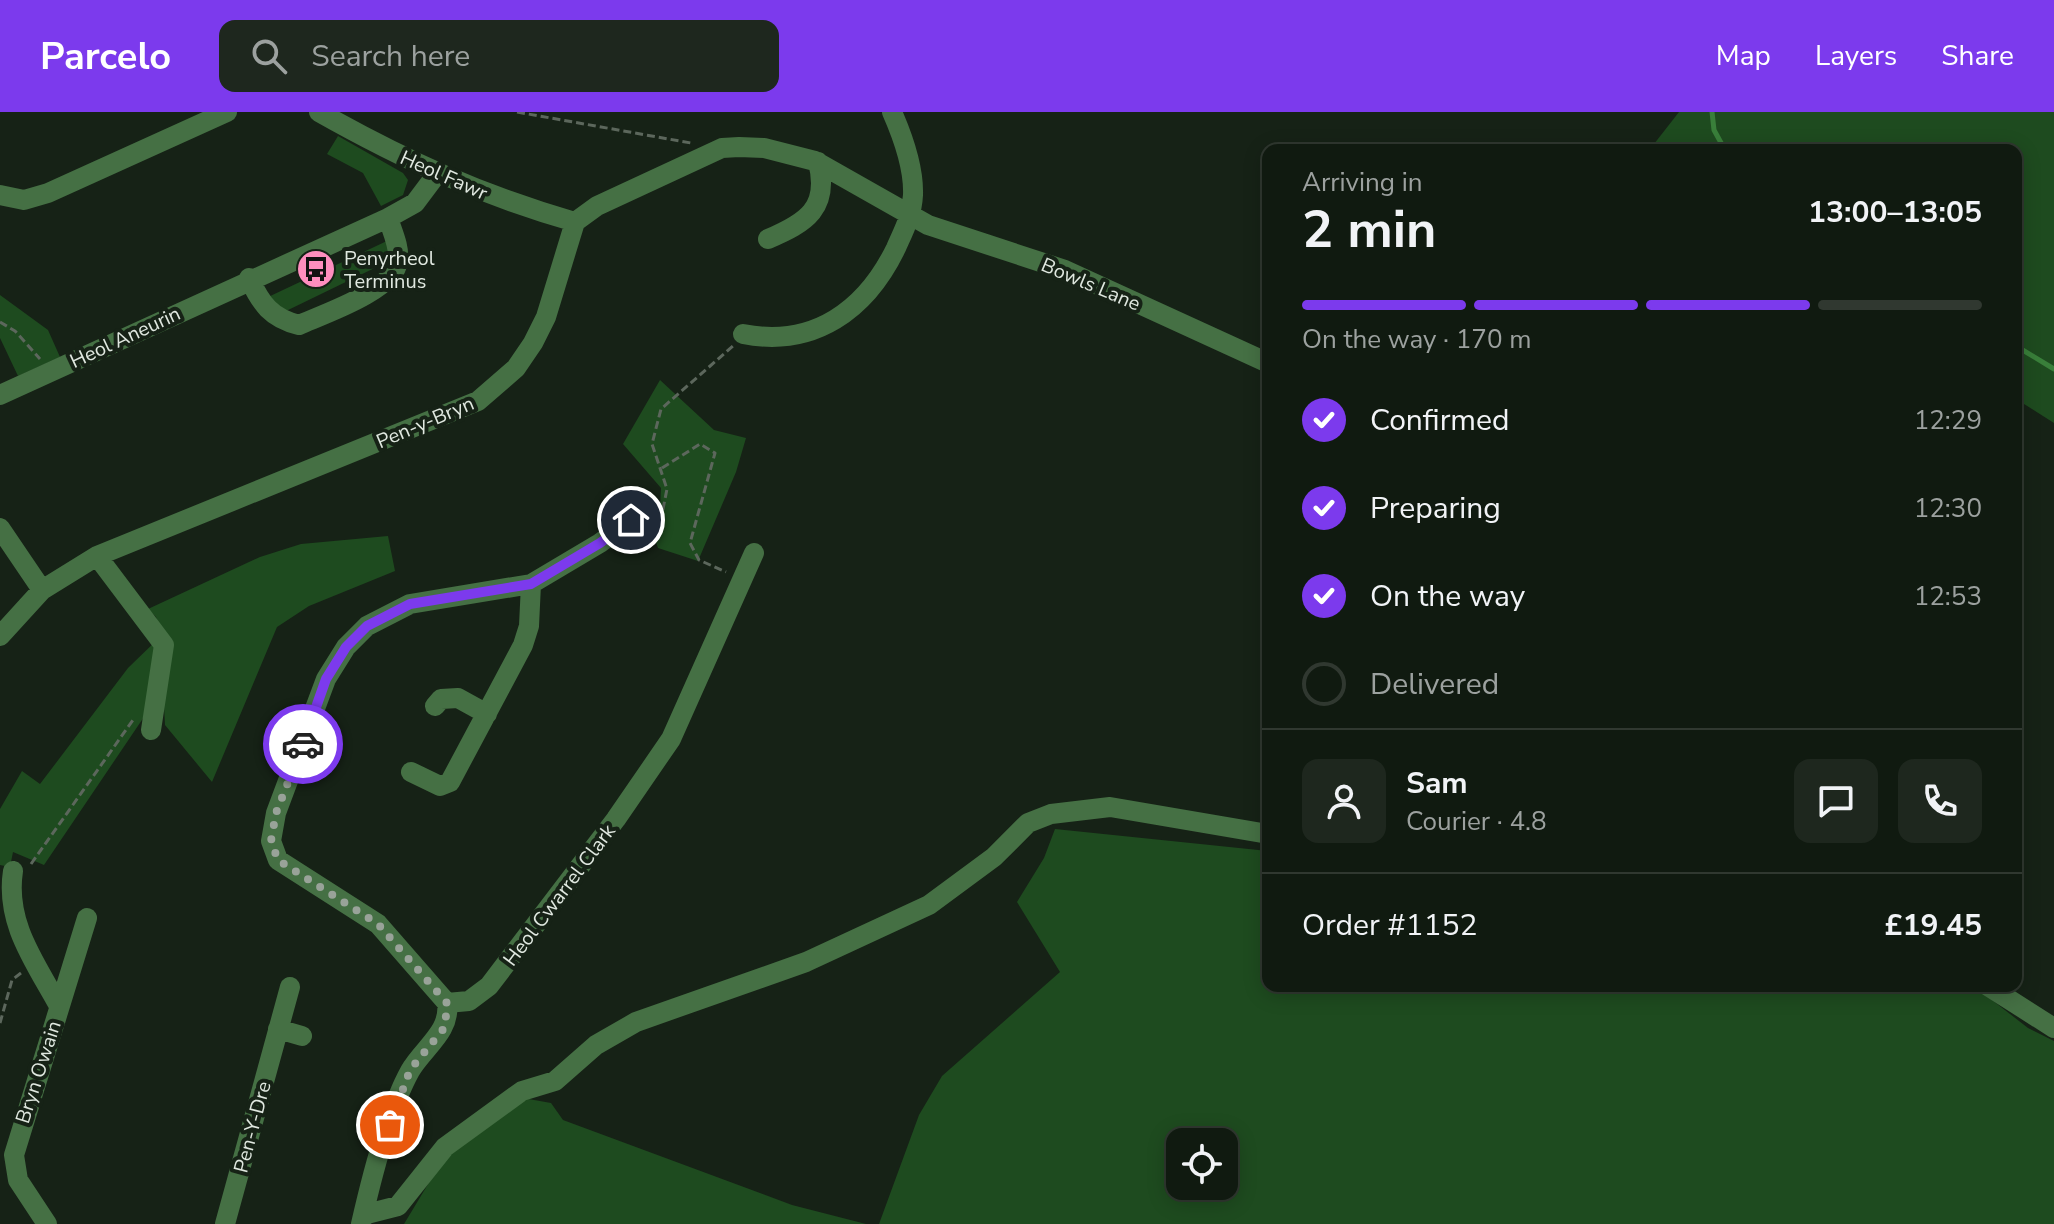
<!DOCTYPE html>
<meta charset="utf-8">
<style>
body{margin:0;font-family:"Nunito Sans",sans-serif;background:#1e271e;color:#f1f3f6;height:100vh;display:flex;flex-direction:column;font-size:30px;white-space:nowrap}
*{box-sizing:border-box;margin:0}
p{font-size:26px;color:#9ca19f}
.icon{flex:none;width:44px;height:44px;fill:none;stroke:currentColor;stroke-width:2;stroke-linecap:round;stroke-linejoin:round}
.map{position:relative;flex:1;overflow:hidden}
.details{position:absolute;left:1262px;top:32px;width:760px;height:848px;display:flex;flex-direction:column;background:#101a10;border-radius:16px;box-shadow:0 4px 20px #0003,0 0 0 2px #303830}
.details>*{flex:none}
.buttons{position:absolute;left:1166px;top:1016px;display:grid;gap:16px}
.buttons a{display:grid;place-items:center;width:72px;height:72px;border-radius:16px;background:#101a10;box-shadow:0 4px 20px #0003,0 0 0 2px #303830;font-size:40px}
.pin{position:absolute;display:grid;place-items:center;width:68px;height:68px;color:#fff;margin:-34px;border:4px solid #fff;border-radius:50%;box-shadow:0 2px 8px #0007}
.courier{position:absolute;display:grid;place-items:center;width:80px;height:80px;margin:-40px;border:6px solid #7c3aed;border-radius:50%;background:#fff;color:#222;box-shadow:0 2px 10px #0007}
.head em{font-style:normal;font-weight:700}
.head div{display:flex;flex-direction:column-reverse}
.head{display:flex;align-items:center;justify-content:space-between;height:136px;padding:0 40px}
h1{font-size:52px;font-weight:700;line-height:60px}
.bar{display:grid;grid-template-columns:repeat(4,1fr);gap:12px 8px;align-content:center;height:96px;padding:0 40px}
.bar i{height:10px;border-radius:6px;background:#303830}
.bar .selected{background:#7c3aed}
.bar p{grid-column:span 4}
.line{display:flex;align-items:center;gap:20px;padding:0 40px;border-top:2px solid #303830}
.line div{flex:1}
.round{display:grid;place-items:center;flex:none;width:84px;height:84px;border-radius:16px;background:#1e271e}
ol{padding:0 40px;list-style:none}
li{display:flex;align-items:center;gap:24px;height:88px}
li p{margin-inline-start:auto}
li .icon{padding:8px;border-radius:50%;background:#7c3aed;color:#fff;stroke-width:4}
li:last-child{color:#9ca19f}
li i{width:44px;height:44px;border:4px solid #303830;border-radius:50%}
header{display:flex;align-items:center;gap:48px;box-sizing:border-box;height:112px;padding:0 40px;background:#7c3aed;color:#fff}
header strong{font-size:38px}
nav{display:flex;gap:44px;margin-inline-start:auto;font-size:28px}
.search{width:560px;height:72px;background:#1e271e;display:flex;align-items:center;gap:20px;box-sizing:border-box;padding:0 28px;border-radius:16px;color:#9ca19f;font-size:30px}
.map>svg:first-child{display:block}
</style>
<header>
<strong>Parcelo</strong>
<div class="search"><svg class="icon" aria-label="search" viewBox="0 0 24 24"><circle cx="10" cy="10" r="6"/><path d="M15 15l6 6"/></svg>Search here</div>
<nav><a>Map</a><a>Layers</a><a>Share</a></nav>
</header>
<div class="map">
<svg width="2054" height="1112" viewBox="0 0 2054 1112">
<rect width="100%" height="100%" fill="#162216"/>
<path fill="#1e4b1f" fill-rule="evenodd" d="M1679,0h375v311l-38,-24v-249h-357l-5,-6z
M338,24l65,37 5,7 -5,15 -22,11 -18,-33 -36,-19z
M389,128v21l-105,51 -18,-14z
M0,183l48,35 12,27 -42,19 -18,-38z
M660,268l54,50 32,8 -10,34 -38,89 -40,-13 -10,-28 12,-13 1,-19 -38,-44z
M388,424l7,35 -86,35 -32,21 -65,155 -47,-57 -1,-19 -16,5 -104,154 -31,-13 -3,15 -10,-2v-56l22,-38 18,13 88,-116 33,-32 -5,-19 -8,-8 112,-52 41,-13z
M1055,717l213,22v135h706l54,42 26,13v183h-1175l40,-109 23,-39 118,-104 -43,-70 27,-44zM1180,1030h44v44h-44z
M523,986l28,5 12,17 229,85 74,19h-462l41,-68z"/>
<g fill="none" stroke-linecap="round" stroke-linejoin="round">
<path stroke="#397f3a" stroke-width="5" d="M1712,0l2,18 11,20
M2016,234l38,23"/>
<path stroke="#5c675c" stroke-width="3" stroke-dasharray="8 4" stroke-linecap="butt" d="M517,0l174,31
M0,210l15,9 25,28
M662,356l38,-24 15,9 -25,90 9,17 27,12
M647,411l6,1 9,-10 5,-25 -15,-45 9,-35 72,-63
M31,752l102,-144
M0,911l12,-43 9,-7"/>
<path stroke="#457044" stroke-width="20" d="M319,0c85,48 162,83 256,110
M0,83l24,5 24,-7 179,-81
M768,127c38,-16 62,-31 50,-77
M249,166c12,26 22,40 50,47 25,-11 96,-35 99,-64 2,-14 -6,-30 -10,-43
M743,222c71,14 123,-24 153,-86 8,-18 16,-33 17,-53 1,-27 -10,-58 -21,-83
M0,283l388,-177 27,-15 21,-28
M0,416l42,62
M97,444l67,89 -13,85
M0,524l42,-46 55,-34 381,-155 38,-33 17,-25 13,-26 29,-95 22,-16 125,-58 17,-1 25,1 51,13 113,64 137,45 203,93
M435,594l6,-7 17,-1 29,16
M411,660l29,14 10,-4 73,-137 6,-19 2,-42
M13,759c-8,52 22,91 46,135
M1988,874l66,42
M447,891l-69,-79 -100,-64 -7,-19 5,-28 50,-134 20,-32 21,-21 43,-22 121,-20 69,-41 31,-23
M278,917l24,7
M363,1103l35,-9 47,-59 77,-56 33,-10 41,-36 40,-23 170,-60 123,-57 65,-48 34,-34 23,-9 59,-7 158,27
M47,1112l-29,-44 -4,-25 73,-237
M225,1112l65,-237
M361,1112c10,-44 28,-115 49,-153 13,-23 41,-39 37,-68l22,-2 20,-15 127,-167 55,-80 83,-186"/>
</g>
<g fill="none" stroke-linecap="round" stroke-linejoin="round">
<path stroke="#99a399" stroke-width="8" stroke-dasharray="0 14.4" d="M303,632l-27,69 -5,28 7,19 100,64 69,79 -2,24 -35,43 -20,55"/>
<path stroke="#7c3aed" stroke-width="10" d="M303,632l23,-65 20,-32 21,-21 43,-22 121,-20 69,-41 31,-23"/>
</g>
<defs>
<symbol id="bus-disc" viewBox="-11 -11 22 22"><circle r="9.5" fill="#fe8ebe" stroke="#162216"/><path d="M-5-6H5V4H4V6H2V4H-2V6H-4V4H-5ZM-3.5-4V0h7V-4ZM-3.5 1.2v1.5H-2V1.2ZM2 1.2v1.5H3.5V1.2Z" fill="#111"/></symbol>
</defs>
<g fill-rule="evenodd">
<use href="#bus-disc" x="294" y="135" width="44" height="44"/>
</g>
<g text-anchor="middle" stroke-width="8" stroke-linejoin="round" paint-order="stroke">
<g font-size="20" fill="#e0e8e0" stroke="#162216">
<text transform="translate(444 63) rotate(24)" y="7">Heol Fawr</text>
<text transform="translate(1091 172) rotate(23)" y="7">Bowls Lane</text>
<text transform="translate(125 225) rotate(-25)" y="7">Heol Aneurin</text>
<text transform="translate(425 310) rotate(-23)" y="7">Pen-y-Bryn</text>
<text transform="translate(559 783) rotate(-53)" y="7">Heol Cwarrel Clark</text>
<text transform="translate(38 960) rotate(-72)" y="7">Bryn Owain</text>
<text transform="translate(252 1015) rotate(-75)" y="7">Pen-Y-Dre</text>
</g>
<g font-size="20" fill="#e0e8e0" stroke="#162216" text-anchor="start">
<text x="344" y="153">Penyrheol<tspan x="344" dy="23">Terminus</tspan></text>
</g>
</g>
</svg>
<div class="buttons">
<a><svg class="icon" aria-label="locate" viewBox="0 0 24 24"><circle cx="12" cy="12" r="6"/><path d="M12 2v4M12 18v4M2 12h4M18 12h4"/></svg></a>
</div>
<div class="pin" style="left:390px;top:1013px;background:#ea580c"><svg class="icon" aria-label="bag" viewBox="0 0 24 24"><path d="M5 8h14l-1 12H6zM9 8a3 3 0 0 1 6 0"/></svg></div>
<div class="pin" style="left:631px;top:408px;background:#1f2937"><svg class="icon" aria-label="home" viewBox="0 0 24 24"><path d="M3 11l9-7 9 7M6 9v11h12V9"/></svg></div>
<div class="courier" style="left:303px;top:632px"><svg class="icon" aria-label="car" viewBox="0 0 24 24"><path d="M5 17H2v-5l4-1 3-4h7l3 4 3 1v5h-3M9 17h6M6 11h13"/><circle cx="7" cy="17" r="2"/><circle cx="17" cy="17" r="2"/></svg></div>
<section class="details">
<div class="head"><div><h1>2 min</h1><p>Arriving in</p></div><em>13:00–13:05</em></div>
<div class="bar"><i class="selected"></i><i class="selected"></i><i class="selected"></i><i></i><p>On the way · 170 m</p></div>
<ol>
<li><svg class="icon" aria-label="check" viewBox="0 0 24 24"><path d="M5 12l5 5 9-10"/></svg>Confirmed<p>12:29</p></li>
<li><svg class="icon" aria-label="check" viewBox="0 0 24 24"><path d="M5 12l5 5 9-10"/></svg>Preparing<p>12:30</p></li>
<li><svg class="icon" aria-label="check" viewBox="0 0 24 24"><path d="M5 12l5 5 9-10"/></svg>On the way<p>12:53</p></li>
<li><i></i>Delivered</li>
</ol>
<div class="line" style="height:144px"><a class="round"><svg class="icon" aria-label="person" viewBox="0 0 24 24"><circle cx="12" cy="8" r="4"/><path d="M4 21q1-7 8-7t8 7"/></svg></a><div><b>Sam</b><p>Courier · 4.8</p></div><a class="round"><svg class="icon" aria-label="chat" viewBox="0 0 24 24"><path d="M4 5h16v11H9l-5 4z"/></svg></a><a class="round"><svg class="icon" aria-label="phone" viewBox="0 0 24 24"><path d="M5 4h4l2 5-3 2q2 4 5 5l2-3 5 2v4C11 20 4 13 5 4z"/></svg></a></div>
<div class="line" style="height:104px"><div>Order #1152</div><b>£19.45</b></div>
</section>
</div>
